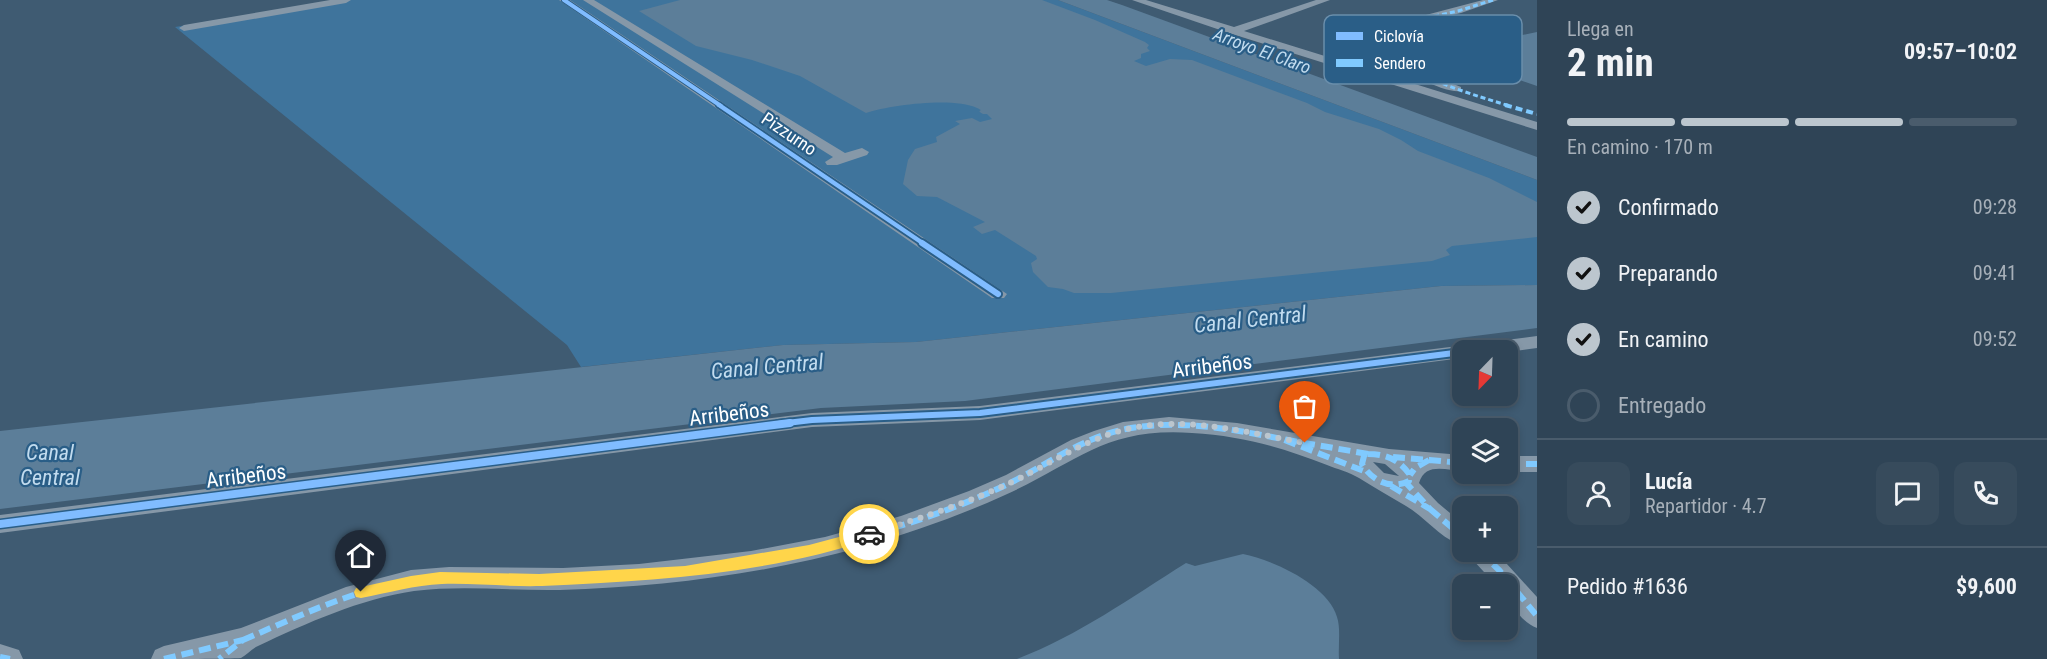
<!DOCTYPE html>
<html lang="es">
<meta charset="utf-8">
<style>
body{margin:0;font-family:"Roboto Condensed",sans-serif;background:#374b5c;color:#f1f3f6;height:100vh;display:flex;flex-direction:column;font-size:22px;white-space:nowrap}
*{box-sizing:border-box;margin:0}
p{font-size:20px;color:#a7b0b9}
.icon{flex:none;width:33px;height:33px;fill:none;stroke:currentColor;stroke-width:2;stroke-linecap:round;stroke-linejoin:round}
.map{position:relative;flex:1;overflow:hidden}
.panel{display:flex;flex-direction:column;background:#2f4456;width:510px}
.panel>*{flex:none}
.needle{width:39px;rotate:203deg}
.fabs{position:absolute;left:1452px;top:340px;display:grid;gap:12px}
.fabs a{display:grid;place-items:center;width:66px;height:66px;border-radius:12px;background:#2f4456;box-shadow:0 3px 9px #0003,0 0 0 2px #4a5c6c;font-size:30px}
.pin{position:absolute;display:grid;place-items:center;width:51px;height:51px;color:#fff;margin:-62px -26px;border-radius:50% 50% 50% 0;rotate:-45deg;box-shadow:0 0 6px #0007}
.pin .icon{rotate:45deg}
.courier{position:absolute;display:grid;place-items:center;width:60px;height:60px;margin:-30px;border:4px solid #ffd54a;border-radius:50%;background:#fff;color:#222;box-shadow:0 2px 8px #0007}
.summary em{font-style:normal;font-weight:700}
.summary div{display:flex;flex-direction:column-reverse}
.summary{display:flex;align-items:center;justify-content:space-between;height:102px;padding:0 30px}
h1{font-size:39px;font-weight:700;line-height:45px}
.bar{display:grid;grid-template-columns:repeat(4,1fr);gap:9px 6px;align-content:center;height:72px;padding:0 30px}
.bar i{height:8px;border-radius:4px;background:#4a5c6c}
.bar .selected{background:#bcc6ce}
.bar p{grid-column:span 4}
.line{display:flex;align-items:center;gap:15px;padding:0 30px;border-top:2px solid #4a5c6c}
.line div{flex:1}
.round{display:grid;place-items:center;flex:none;width:63px;height:63px;border-radius:12px;background:#374b5c}
ol{padding:0 30px;list-style:none}
li{display:flex;align-items:center;gap:18px;height:66px}
li p{margin-inline-start:auto}
li .icon{padding:6px;border-radius:50%;background:#bcc6ce;color:#111;stroke-width:4}
li:last-child{color:#a7b0b9}
li i{width:33px;height:33px;border:3px solid #4a5c6c;border-radius:50%}
main{display:flex;flex:1;min-height:0}
.map>svg:first-child{display:block}
</style>
<main>
<div class="map">
<svg width="1537" height="659" viewBox="0 0 1537 659">
<rect width="100%" height="100%" fill="#3f5b72"/>
<path fill="#3f749c" d="M336,0h722l479,180v105l-96,1 -525,56 -133,3 -202,22 -14,-22 -392,-318z"/>
<path fill="#5c7e99" d="M680,0h362l53,20 50,22 4,3 -2,3 3,3 -9,3v4l-7,3 12,5 24,-7 22,1 115,43 18,9 54,17 22,11 17,11 71,27 48,24v35l-85,9 -6,4 4,5 -18,6 -321,32h-37l-11,-4 -15,-2 -15,-15 -2,-9 6,-4 -1,-3 -41,-26 -13,4 -9,-7 12,-5 -48,-25 -20,-1 -14,-12 5,-24 7,-11 22,-7 -1,-5 24,-13 -5,-3 17,-3 8,4 12,-3 -5,-5h-4c-9,-5 3,-2 -6,-6 -24,-11 -86,-3 -111,5l-66,-37 -48,-16 -56,-14 -57,-35z
M1058,0h49l15,5 415,152v23z
M1537,32v54l-55,-19 -15,-14 21,-11z
M1537,285v43l-572,73 -144,7 -821,101v-78l783,-86 133,-3 525,-56z
M1243,554c30,6 85,31 94,63 4,12 1,29 2,42h-322c62,-24 113,-61 169,-96l9,3z"/>
<g fill="none" stroke-linecap="round" stroke-linejoin="round">
<path fill="#8698a8" fill-rule="evenodd" d="M330,0h21l-5,3 -162,28 -5,-3 5,-3z
M559,0h11l437,294 -3,4h-12z
M583,0h11l251,153 17,-5 7,4 -2,3 -30,10h-10l-2,-3 8,-5z
M1132,0h14l88,27 82,-27h14l-86,31 293,91v8l-308,-97z
M1483,0h15l-37,13 -60,13 -9,4 -6,8c10,29 49,39 75,49v4c-16,3 -61,-21 -73,-32 -7,-6 -10,-13 -12,-21l8,-12z
M1537,336v12l-29,4 -46,-1v7l-482,62 -168,7 -812,106v-18l812,-102 168,-7z
M1169,417l68,6 152,26 73,6v16c-16,-1 -37,-9 -43,12l19,20 24,20v22c-20,-5 -37,-28 -56,-39 -16,-9 -32,-19 -47,-28 -10,-6 -22,-9 -32,-13 -46,-18 -85,-29 -135,-32 -87,-6 -114,29 -187,62 -46,21 -95,38 -143,52 -98,27 -200,40 -302,43 -48,1 -97,-5 -146,1 -54,8 -107,32 -156,55 -7,3 -11,9 -17,12 -10,1 -75,1 -90,1l4,-9 9,-4 77,-18 105,-41 65,-17 38,-3 114,1 76,-4 112,-13 74,-14 76,-21 68,-25 37,-16 65,-35 23,-9 29,-9zM1373,462l12,2 14,12 -15,-3z
M1508,456h29v16h-29z
M1468,552h28l41,45v31c-17,-7 -29,-25 -29,-43h-12l-24,-26z
M0,644l19,6 4,9h-23z"/>
<path stroke="#80caff" stroke-width="3" stroke-dasharray="5 3" stroke-linecap="butt" d="M1493,0l-35,11 -60,13 -15,9c0,4 0,11 1,14 13,26 99,51 126,59"/>
<path stroke="#80caff" stroke-width="4" stroke-dasharray="7 4" stroke-linecap="butt" d="M1505,105l32,9"/>
<path stroke="#80caff" stroke-width="6" stroke-dasharray="12 6" stroke-linecap="butt" d="M1368,454l-86,-15 87,34
M1368,454c18,0 32,6 42,21l-1,6c-18,9 -37,0 -47,-17l2,-8z
M1393,457l36,3 -14,8 -5,7
M1429,460l33,3
M1508,464h29
M1391,486l39,23 -23,-25
M1430,509l32,27
M1480,552l19,18 38,46
M243,640c54,-23 109,-50 168,-59 50,-8 101,-1 151,-2 101,-3 203,-15 300,-42 51,-14 104,-32 152,-56 37,-19 70,-44 112,-52 53,-10 105,0 156,10
M0,657l10,2
M164,659l79,-19 -24,19"/>
<defs>
<path id="cycleway-far3" d="M564,0l157,106"/>
<path id="cycleway-far2" d="M719,105l205,139"/>
<path id="cycleway-far1" d="M922,243l76,51
M778,424l34,-4 168,-7 482,-61"/>
<path id="cycleway" d="M0,524l790,-101"/>
</defs>
<use href="#cycleway-far3" stroke="#2a5e87" stroke-width="6"/>
<use href="#cycleway-far2" stroke="#2a5e87" stroke-width="8"/>
<use href="#cycleway-far1" stroke="#2a5e87" stroke-width="10"/>
<use href="#cycleway" stroke="#2a5e87" stroke-width="11"/>
<use href="#cycleway-far3" stroke="#80bcff" stroke-width="4"/>
<use href="#cycleway-far2" stroke="#80bcff" stroke-width="4.5"/>
<use href="#cycleway-far1" stroke="#80bcff" stroke-width="6"/>
<use href="#cycleway" stroke="#80bcff" stroke-width="8"/>
</g>
<path fill="#ffd54a" d="M869,529l5,2 2,3 -2,4c-104,36 -223,43 -332,48 -34,1 -67,-3 -100,-2 -27,1 -54,9 -81,14l-5,-1 -2,-5 2,-4 5,-1 50,-11 29,-4 99,2 146,-8 124,-21z"/>
<g fill="none" stroke-linecap="round" stroke-linejoin="round">
<path stroke="#bcc6ce" stroke-width="6" stroke-dasharray="0 10.8" d="M869,534c49,-15 99,-31 145,-53 48,-23 84,-51 138,-56 52,-5 102,9 153,18"/>
</g>
<g text-anchor="middle" stroke-width="4.5" stroke-linejoin="round" paint-order="stroke">
<g font-size="18" font-style="italic" fill="#c2dcef" stroke="#2a5e87">
<text transform="translate(1262 51) rotate(20)" y="6">Arroyo El Claro</text>
</g>
<g font-size="18" fill="#fff" stroke="#2a5e87">
<text transform="translate(789 134) rotate(34)" y="6">Pizzurno</text>
</g>
<g font-size="21" fill="#fff" stroke="#2a5e87">
<text transform="translate(1212 366) rotate(-7)" y="7">Arribeños</text>
<text transform="translate(729 414) rotate(-7)" y="7">Arribeños</text>
<text transform="translate(246 476) rotate(-7)" y="7">Arribeños</text>
</g>
<g font-size="22" font-style="italic" fill="#c2dcef" stroke="#2a5e87">
<text transform="translate(1250 319) rotate(-6)" y="8">Canal Central</text>
<text transform="translate(767 366) rotate(-5)" y="8">Canal Central</text>
<text x="50" y="460">Canal<tspan x="50" dy="25">Central</tspan></text>
</g>
</g>
<rect x="1324" y="15" width="198" height="69" rx="9" fill="#2a5e87" stroke="#6a8eab" stroke-width="1.5"/>
<rect x="1336" y="32" width="27" height="8" fill="#80bcff"/>
<rect x="1336" y="59" width="27" height="8" fill="#80caff"/>
<g font-size="16" fill="#fff">
<text x="1374" y="42">Ciclovía</text>
<text x="1374" y="69">Sendero</text>
</g>
</svg>
<div class="fabs">
<a><svg class="needle" viewBox="-14 -14 28 28"><path d="M0-13l5 13h-10z" fill="#e53935"/><path d="M0 13l5-13h-10z" fill="#a7b0b9"/></svg></a>
<a><svg class="icon" aria-label="layers" viewBox="0 0 24 24"><path d="M12 4l9 5-9 5-9-5zM3 14l9 5 9-5"/></svg></a>
<a>+</a>
<a>−</a>
</div>
<div class="pin" style="left:1305px;top:443px;background:#ea580c"><svg class="icon" aria-label="bag" viewBox="0 0 24 24"><path d="M5 8h14l-1 12H6zM9 8a3 3 0 0 1 6 0"/></svg></div>
<div class="pin" style="left:361px;top:592px;background:#1f2937"><svg class="icon" aria-label="home" viewBox="0 0 24 24"><path d="M3 11l9-7 9 7M6 9v11h12V9"/></svg></div>
<div class="courier" style="left:869px;top:534px"><svg class="icon" aria-label="car" viewBox="0 0 24 24"><path d="M5 17H2v-5l4-1 3-4h7l3 4 3 1v5h-3M9 17h6M6 11h13"/><circle cx="7" cy="17" r="2"/><circle cx="17" cy="17" r="2"/></svg></div>
</div>
<section class="panel">
<div class="summary"><div><h1>2 min</h1><p>Llega en</p></div><em>09:57–10:02</em></div>
<div class="bar"><i class="selected"></i><i class="selected"></i><i class="selected"></i><i></i><p>En camino · 170 m</p></div>
<ol>
<li><svg class="icon" aria-label="check" viewBox="0 0 24 24"><path d="M5 12l5 5 9-10"/></svg>Confirmado<p>09:28</p></li>
<li><svg class="icon" aria-label="check" viewBox="0 0 24 24"><path d="M5 12l5 5 9-10"/></svg>Preparando<p>09:41</p></li>
<li><svg class="icon" aria-label="check" viewBox="0 0 24 24"><path d="M5 12l5 5 9-10"/></svg>En camino<p>09:52</p></li>
<li><i></i>Entregado</li>
</ol>
<div class="line" style="height:108px"><a class="round"><svg class="icon" aria-label="person" viewBox="0 0 24 24"><circle cx="12" cy="8" r="4"/><path d="M4 21q1-7 8-7t8 7"/></svg></a><div><b>Lucía</b><p>Repartidor · 4.7</p></div><a class="round"><svg class="icon" aria-label="chat" viewBox="0 0 24 24"><path d="M4 5h16v11H9l-5 4z"/></svg></a><a class="round"><svg class="icon" aria-label="phone" viewBox="0 0 24 24"><path d="M5 4h4l2 5-3 2q2 4 5 5l2-3 5 2v4C11 20 4 13 5 4z"/></svg></a></div>
<div class="line" style="height:78px"><div>Pedido #1636</div><b>$9,600</b></div>
</section>
</main>
